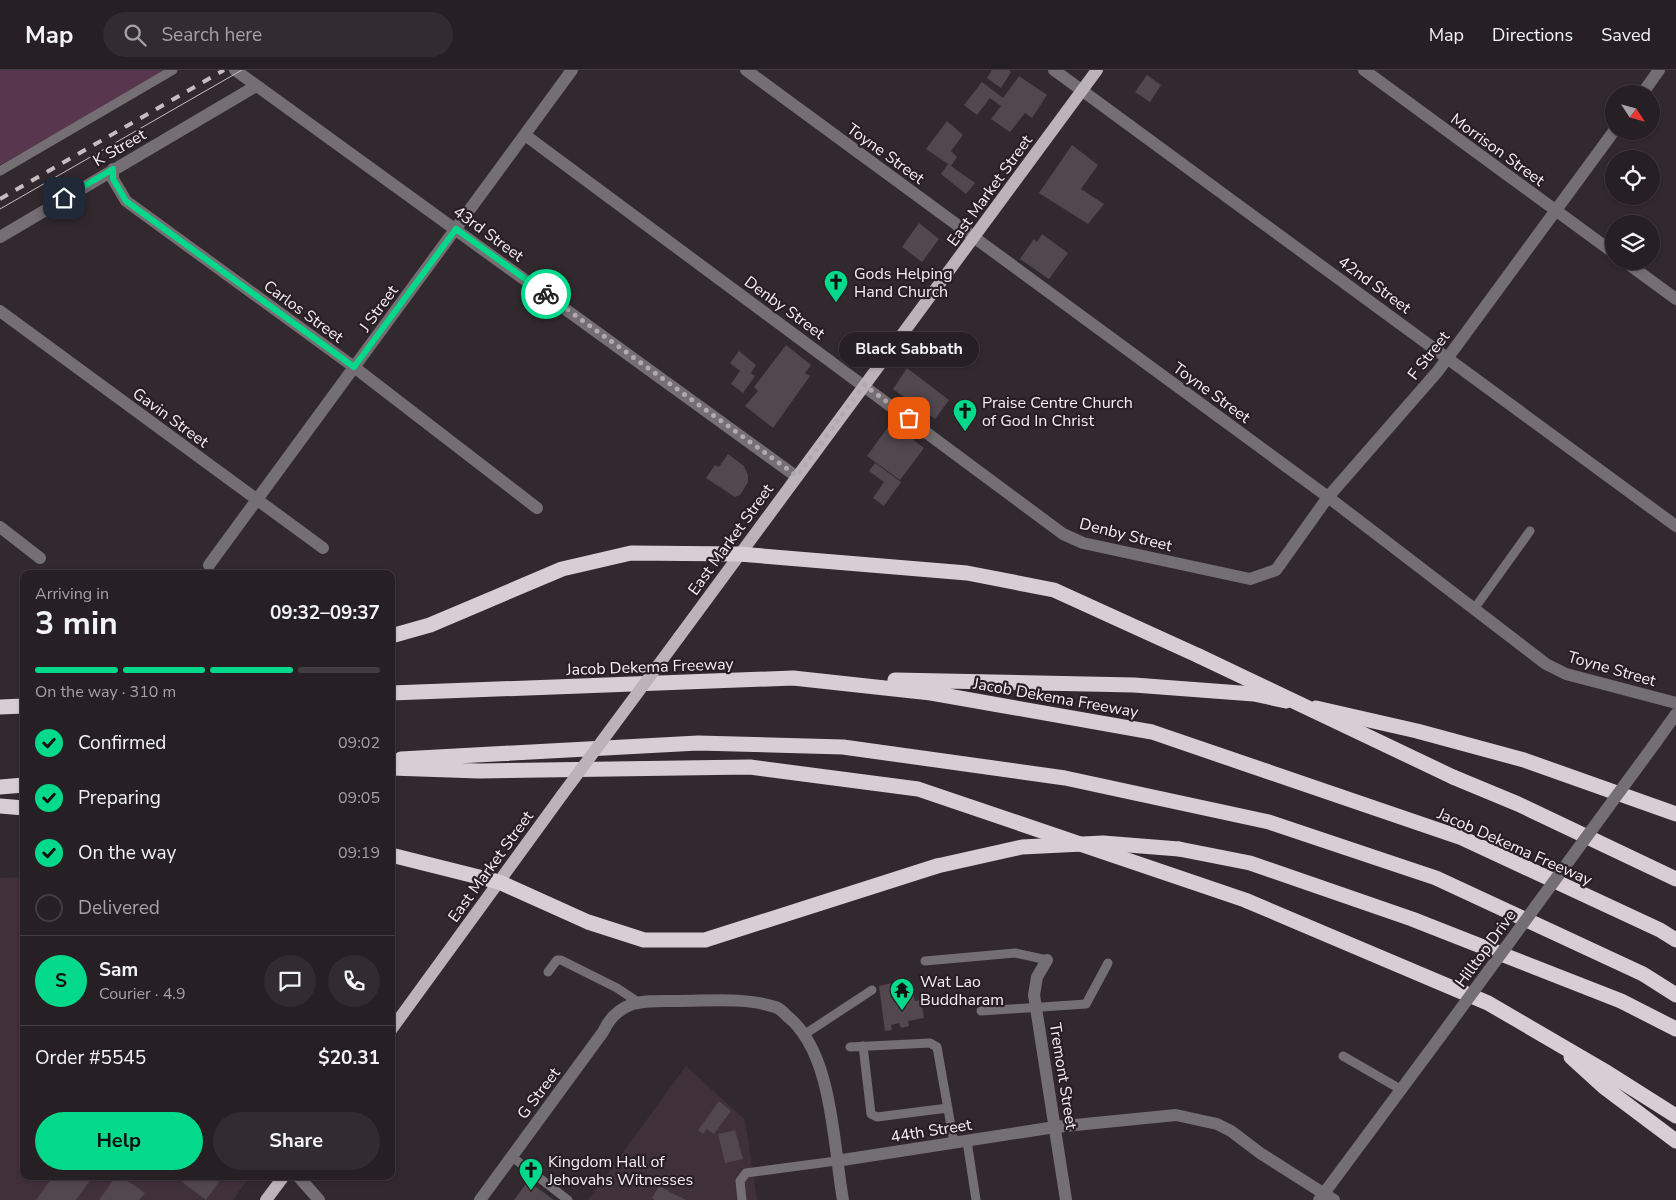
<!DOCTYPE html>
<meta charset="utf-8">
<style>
body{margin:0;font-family:"Nunito Sans",sans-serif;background:#322c30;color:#f1f3f6;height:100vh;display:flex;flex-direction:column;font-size:19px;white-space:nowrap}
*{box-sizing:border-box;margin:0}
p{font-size:16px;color:#a4a2a6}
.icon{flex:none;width:28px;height:28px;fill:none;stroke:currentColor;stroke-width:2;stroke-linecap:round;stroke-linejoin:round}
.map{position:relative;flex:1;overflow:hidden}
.sheet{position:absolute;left:20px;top:500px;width:375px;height:610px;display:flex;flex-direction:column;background:#261f23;border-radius:10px;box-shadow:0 1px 4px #0004,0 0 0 1px #423d41}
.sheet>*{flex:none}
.needle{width:32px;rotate:126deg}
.buttons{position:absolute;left:1605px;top:15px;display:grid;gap:10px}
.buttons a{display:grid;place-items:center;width:55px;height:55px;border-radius:50%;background:#261f23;box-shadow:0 1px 4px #0004,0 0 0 1px #423d41;font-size:25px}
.pin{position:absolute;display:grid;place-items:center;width:42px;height:42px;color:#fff;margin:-21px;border-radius:10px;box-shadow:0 2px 8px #0006}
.courier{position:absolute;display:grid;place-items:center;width:50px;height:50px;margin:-25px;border:4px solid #03d98b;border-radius:50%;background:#fff;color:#222;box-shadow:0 1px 6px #0007}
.bubble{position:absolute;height:35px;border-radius:18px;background:#261f23;box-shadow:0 1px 4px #0004,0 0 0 1px #423d41;font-size:16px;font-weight:700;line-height:35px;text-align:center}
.head em{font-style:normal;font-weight:700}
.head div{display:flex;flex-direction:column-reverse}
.head{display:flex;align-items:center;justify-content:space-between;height:85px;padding:0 15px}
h1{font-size:32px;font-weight:700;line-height:38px}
.bar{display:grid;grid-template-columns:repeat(4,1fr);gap:8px 5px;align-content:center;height:60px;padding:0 15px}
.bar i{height:6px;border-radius:4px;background:#423d41}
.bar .current{background:#03d98b}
.bar p{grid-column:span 4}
.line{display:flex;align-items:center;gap:12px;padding:0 15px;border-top:1px solid #423d41}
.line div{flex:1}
.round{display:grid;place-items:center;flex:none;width:52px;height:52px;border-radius:26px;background:#322c30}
ol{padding:0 15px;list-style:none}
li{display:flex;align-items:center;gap:15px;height:55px}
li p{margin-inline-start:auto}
li .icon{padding:5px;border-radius:50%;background:#03d98b;color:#111;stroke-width:4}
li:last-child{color:#a4a2a6}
li i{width:28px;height:28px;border:2px solid #423d41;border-radius:50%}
.button{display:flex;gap:10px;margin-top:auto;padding:10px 15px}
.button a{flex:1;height:58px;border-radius:30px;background:#03d98b;color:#111;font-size:20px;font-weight:700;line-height:58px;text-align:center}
.button a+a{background:#322c30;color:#f1f3f6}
header{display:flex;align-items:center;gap:30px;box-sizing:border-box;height:70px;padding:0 25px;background:#261f23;border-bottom:1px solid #423d41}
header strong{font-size:24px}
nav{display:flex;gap:28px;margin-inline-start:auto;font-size:18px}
.search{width:350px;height:45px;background:#322c30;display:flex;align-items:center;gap:12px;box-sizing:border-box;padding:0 18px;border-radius:28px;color:#a4a2a6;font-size:19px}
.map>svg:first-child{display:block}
</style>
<header>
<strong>Map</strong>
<div class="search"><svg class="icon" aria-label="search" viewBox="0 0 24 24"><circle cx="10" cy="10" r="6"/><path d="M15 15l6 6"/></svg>Search here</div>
<nav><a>Map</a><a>Directions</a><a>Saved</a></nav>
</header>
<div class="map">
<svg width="1676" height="1130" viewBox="0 0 1676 1130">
<rect width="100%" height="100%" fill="#32292f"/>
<path fill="#3f303a" d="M24,807v299h226l-17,24h-233v-322z
M686,996l59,54 12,80h-169z"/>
<path fill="#58374e" d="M0,0h171l-171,95z"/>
<path fill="#51474d" d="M992,0h17l2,2 -10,16 -14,-10z
M1147,5l14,10 -11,17 -15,-10z
M1019,6l28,19 -15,23 -7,-5 -15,19 -19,-13 10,-13 -11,-8 -13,17 -13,-10 18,-23 21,16z
M947,51l16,14 -12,16 6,6 -6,9 24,17 -9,11 -25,-20 7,-10 -22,-15z
M1072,75l26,20 -17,24 23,15 -16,20 -49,-31z
M919,153l20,16 -17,23 -20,-15z
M1042,164l26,19 -19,26 -29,-20 14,-20 3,3z
M786,275l25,20 -6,8 5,3 -37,52 -28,-22 13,-15 -4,-4z
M739,281l17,14 -5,8 4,3 -12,17 -12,-9 9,-13 -10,-8z
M907,298l42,32 -14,19 -42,-30z
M891,353l33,25 -24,32 -33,-24z
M728,384l16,12 4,9v7l-8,13 -5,2 -29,-19 9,-13 4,2z
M875,393l26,19 -17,24 -11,-8 11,-16 -15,-11z
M910,909l5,22 6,-1 3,18 -16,3 1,5 -8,2 -2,-5 -8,2 1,5 -7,1 -6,-45z
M719,1031l12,10 -17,23 -7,-5 -4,5 -5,-4z
M735,1060l8,29 -18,4 -7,-29z
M53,1106h40l-17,24h-40z
M113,1106h18l-3,5 17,12 -6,7h-40l16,-22z
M174,1106h49l-17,24z
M528,1111l26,19h-40z
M659,1116l9,5 18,9h-31l-3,-2z"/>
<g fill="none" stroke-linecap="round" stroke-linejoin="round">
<path stroke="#746f72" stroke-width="9" d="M0,101l173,-101
M1474,539l56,-78
M925,891l90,-8 32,7
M548,902l9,-12h4l56,28 21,14
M981,941l105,-7 22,-41
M805,964l67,-44
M863,976l8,68 6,3 71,-9
M850,977l80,-4 7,4 17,96
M1343,986l57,33
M967,1071l9,59
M511,1086l57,44
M742,1130l-2,-19 6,-8 90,-12"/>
<path stroke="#746f72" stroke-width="12" d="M235,0l562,407
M746,0l582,427 218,167 20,10 110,29
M1054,0l622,456
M1364,0l250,183
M1642,24l17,-24
M525,65l538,399 20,9 167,36 26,-9 52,-73 110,-126 176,-240
M113,99v10l13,22 228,166 183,141
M0,167l256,-151
M1624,191l52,38
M0,241l323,237
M0,457l40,31
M209,495l363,-495
M1047,890l-10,17 -3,18 32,205
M836,1091l219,-34 121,-12 41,9 14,7 29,22 74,47
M298,1106l21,24
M480,1130l123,-168c16,-34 42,-31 74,-31 32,0 68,-4 98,6 5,1 9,6 12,9 46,36 46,128 56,184"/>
<path stroke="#746f72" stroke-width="12" d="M1656,672l20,-28
M1319,1130l121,-163"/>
<path stroke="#bcb2b9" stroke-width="12" d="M679,567l418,-567
M391,960l171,-235
M266,1130l18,-24"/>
<path stroke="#d9cdd5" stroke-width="15" d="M391,566l39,-11 132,-56 69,-16 108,1 228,19 87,17 145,66
M895,610l239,5 120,9 32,7
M391,623l402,-15 138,15 221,39 310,106 198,92 16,10
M0,637l24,-1
M1316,638l101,23 107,29 152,54
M401,689l297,-16 145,4 222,31 204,44 167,56 207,96 33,21
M391,698l88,3 271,-4 168,22 327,111 243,103 120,70 68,43
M1453,707l65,27 158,75
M0,717l24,-2
M0,736l24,2
M1179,779l71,14 162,56 209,82 55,28
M391,785l108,27 89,40 56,18h61l232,-74
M1571,987l33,30 72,54"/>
<path stroke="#c5bdc2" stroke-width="1" d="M0,139l242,-139"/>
<path stroke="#c5bdc2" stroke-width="4" stroke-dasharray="9 9" stroke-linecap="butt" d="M0,129l224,-129"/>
<path stroke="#746f72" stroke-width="12" d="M1440,967l216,-295"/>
<path stroke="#bcb2b9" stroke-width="12" d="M562,725l117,-158"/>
<path stroke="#d9cdd5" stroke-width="15" d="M1199,586l254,121
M937,796l85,-19 81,-4 76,6"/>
</g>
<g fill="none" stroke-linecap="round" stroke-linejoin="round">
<path stroke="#b1aaae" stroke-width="5" stroke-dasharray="0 9" d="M546,224l251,182 67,-91 45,33"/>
<path stroke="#03d98b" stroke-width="6" d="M64,128l49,-29v10l13,22 228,166 102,-138 90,65"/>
</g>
<defs>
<symbol id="church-pin" viewBox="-11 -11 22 30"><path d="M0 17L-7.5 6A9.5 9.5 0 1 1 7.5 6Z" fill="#03d98b" stroke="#281f25"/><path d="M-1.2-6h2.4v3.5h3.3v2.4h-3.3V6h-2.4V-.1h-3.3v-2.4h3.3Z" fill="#111"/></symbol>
<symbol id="temple-pin" viewBox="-11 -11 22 30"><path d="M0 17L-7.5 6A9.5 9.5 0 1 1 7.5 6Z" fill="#03d98b" stroke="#281f25"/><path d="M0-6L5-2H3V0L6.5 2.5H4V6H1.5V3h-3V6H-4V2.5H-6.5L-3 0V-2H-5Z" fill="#111"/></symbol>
</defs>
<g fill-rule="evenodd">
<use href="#church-pin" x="822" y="198" width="28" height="38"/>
<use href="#church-pin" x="951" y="327" width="28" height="38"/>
<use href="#temple-pin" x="888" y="906" width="28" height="38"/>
<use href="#church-pin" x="517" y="1086" width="28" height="38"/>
</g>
<g text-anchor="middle" stroke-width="4.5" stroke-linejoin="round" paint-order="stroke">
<g font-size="16" fill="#f6eff3" stroke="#281f25">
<text transform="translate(119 77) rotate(-30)" y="6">K Street</text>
<text transform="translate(1498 79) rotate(36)" y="6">Morrison Street</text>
<text transform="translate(886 83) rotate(36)" y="6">Toyne Street</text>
<text transform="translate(989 120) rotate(-54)" y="6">East Market Street</text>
<text transform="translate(489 163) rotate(36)" y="6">43rd Street</text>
<text transform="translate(1375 214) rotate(36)" y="6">42nd Street</text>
<text transform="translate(785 237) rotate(36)" y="6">Denby Street</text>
<text transform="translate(378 238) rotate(-54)" y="6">J Street</text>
<text transform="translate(304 241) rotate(36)" y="6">Carlos Street</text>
<text transform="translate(1428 285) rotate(-52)" y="6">F Street</text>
<text transform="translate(1212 322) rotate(36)" y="6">Toyne Street</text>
<text transform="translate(171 347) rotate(36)" y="6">Gavin Street</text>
<text transform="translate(1126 464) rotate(14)" y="6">Denby Street</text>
<text transform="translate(730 469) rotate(-54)" y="6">East Market Street</text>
<text transform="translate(650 596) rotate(-2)" y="6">Jacob Dekema Freeway</text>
<text transform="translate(1612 598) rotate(16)" y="6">Toyne Street</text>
<text transform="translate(1056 627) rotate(10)" y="6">Jacob Dekema Freeway</text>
<text transform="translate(1515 776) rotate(24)" y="6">Jacob Dekema Freeway</text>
<text transform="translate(490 796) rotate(-54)" y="6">East Market Street</text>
<text transform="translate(1485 878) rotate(-54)" y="6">Hilltop Drive</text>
<text transform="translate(1064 1006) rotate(81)" y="6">Tremont Street</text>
<text transform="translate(538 1023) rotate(-53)" y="6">G Street</text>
<text transform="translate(931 1060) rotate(-9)" y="6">44th Street</text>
</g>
<g font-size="16" fill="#f6eff3" stroke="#281f25" text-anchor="start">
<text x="854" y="209">Gods Helping<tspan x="854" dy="18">Hand Church</tspan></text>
<text x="982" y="338">Praise Centre Church<tspan x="982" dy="18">of God In Christ</tspan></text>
<text x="920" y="917">Wat Lao<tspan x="920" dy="18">Buddharam</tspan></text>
<text x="548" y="1097">Kingdom Hall of<tspan x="548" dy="18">Jehovahs Witnesses</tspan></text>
</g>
</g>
</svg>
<div class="buttons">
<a><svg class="needle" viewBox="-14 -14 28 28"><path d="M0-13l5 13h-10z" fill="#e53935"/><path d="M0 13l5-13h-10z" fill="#a4a2a6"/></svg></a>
<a><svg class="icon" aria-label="locate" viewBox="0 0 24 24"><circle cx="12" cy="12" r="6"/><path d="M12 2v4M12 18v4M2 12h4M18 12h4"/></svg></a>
<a><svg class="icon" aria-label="layers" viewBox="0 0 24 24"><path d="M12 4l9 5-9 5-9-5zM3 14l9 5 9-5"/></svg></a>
</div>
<div class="pin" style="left:909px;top:348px;background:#ea580c"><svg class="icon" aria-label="bag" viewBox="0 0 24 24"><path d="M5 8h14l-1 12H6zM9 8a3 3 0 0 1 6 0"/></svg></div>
<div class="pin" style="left:64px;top:128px;background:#1f2937"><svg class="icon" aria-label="home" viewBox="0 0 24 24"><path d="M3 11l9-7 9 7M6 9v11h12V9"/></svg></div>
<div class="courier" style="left:546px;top:224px"><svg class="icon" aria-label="bike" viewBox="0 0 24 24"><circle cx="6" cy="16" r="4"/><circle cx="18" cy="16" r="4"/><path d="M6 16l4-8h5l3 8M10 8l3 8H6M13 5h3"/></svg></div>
<div class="bubble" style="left:839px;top:262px;width:140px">Black Sabbath</div>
<section class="sheet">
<div class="head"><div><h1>3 min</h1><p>Arriving in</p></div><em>09:32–09:37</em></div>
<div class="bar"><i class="current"></i><i class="current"></i><i class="current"></i><i></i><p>On the way · 310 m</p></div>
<ol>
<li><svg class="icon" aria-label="check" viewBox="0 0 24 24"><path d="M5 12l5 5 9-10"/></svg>Confirmed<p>09:02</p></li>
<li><svg class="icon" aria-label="check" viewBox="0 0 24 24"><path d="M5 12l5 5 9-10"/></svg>Preparing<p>09:05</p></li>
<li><svg class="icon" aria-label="check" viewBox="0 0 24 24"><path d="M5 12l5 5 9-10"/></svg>On the way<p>09:19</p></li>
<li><i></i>Delivered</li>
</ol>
<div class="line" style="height:90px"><b class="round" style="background:#03d98b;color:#111">S</b><div><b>Sam</b><p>Courier · 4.9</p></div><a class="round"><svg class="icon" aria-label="chat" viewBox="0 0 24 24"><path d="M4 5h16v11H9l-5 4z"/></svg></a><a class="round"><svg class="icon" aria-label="phone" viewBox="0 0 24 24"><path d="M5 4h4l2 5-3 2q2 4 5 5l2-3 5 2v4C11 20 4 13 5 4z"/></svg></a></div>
<div class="line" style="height:65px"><div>Order #5545</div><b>$20.31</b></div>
<div class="button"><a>Help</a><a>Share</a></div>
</section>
</div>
